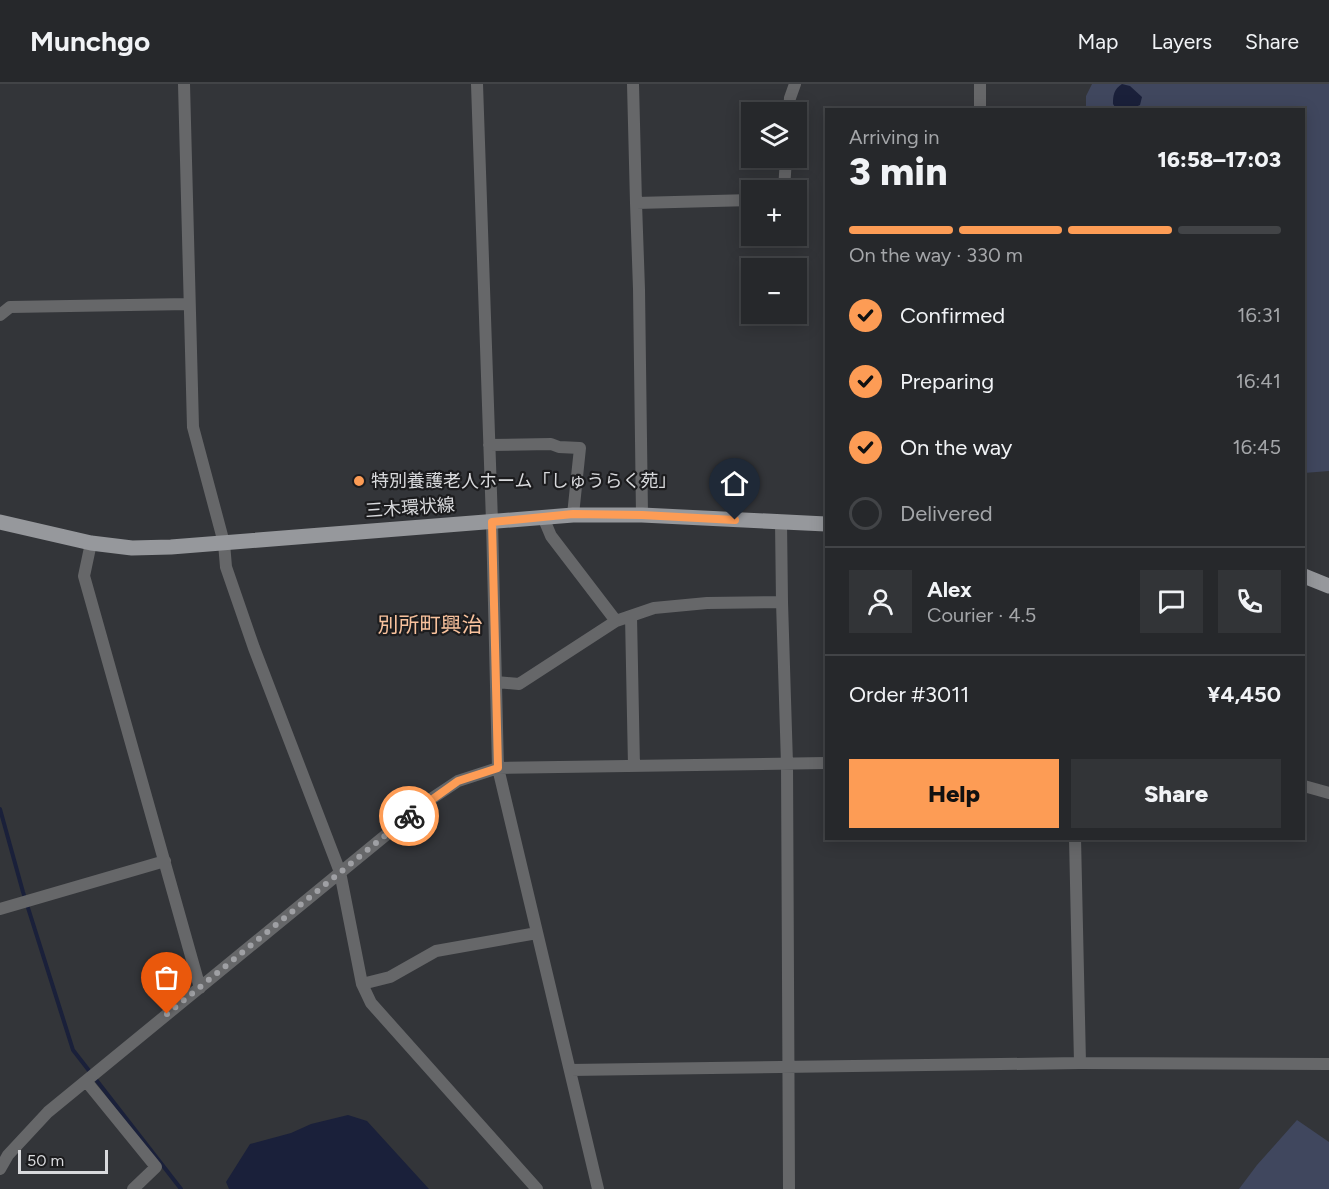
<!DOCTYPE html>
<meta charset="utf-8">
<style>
body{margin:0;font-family:Figtree,"Noto Sans JP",sans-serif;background:#323437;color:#f1f3f6;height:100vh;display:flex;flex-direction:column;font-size:22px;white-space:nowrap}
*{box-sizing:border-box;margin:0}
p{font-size:20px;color:#a4a6a9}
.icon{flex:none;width:33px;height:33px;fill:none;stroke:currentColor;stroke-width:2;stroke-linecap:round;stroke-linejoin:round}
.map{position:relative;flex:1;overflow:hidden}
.details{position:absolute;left:825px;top:24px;width:480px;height:732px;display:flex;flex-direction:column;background:#26282b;border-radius:0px;box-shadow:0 3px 15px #0003,0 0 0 2px #424447}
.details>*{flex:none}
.fabs{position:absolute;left:741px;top:18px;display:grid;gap:12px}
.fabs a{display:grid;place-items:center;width:66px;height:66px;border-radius:0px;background:#26282b;box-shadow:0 3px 15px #0003,0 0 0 2px #424447;font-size:30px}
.scale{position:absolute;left:18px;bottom:15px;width:90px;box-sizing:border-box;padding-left:6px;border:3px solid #d9dadd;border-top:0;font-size:16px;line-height:21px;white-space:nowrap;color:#d9dadd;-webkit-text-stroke:4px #1c1c1e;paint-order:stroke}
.pin{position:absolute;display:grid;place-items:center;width:51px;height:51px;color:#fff;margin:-62px -26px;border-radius:50% 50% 50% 0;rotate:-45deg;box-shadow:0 0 6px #0007}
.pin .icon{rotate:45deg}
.courier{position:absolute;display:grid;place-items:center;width:60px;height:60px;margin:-30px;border:4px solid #fd9c55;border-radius:50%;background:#fff;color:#222;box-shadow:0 2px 8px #0007}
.head em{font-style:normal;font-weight:800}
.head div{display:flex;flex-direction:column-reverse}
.head{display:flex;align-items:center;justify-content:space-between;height:102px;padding:0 24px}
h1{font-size:39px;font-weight:800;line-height:45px}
.bar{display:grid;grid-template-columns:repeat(4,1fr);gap:9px 6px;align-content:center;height:72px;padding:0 24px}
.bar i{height:8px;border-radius:4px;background:#424447}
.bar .on{background:#fd9c55}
.bar p{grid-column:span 4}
.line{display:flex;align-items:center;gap:15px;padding:0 24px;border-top:2px solid #424447}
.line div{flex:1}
.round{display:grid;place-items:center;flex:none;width:63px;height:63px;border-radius:0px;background:#323437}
ol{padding:0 24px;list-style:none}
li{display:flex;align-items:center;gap:18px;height:66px}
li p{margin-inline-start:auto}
li .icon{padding:6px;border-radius:50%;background:#fd9c55;color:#111;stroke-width:4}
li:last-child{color:#a4a6a9}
li i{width:33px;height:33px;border:3px solid #424447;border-radius:50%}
.button{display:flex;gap:12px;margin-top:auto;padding:12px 24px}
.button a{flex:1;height:69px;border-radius:0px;background:#fd9c55;color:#111;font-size:24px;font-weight:800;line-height:69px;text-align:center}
.button a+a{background:#323437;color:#f1f3f6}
header{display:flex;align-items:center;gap:36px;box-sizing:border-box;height:84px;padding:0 30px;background:#26282b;border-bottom:2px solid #424447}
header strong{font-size:28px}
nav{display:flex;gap:33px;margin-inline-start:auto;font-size:21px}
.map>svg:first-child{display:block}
</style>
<header>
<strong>Munchgo</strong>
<nav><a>Map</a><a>Layers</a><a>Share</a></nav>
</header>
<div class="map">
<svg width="1329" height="1105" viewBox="0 0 1329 1105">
<rect width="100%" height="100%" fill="#333539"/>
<path fill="#40475e" d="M1092,0h237v387l-25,2v-363h-218v-14z
M1297,1036l32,22v47h-90l18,-24z"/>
<path fill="#1a203a" d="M1122,0l8,2 12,11 -2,8 -9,4 -14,1 -4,-6c0,-9 1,-15 9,-20z
M348,1031l19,6 62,68h-200l-3,-7 24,-38 41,-11 20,-9z"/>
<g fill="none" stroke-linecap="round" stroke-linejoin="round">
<path stroke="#1a203a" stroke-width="4" d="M0,725l23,83 50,158 108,139"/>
<path stroke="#666769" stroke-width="12" d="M184,0l9,343 31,116 2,24 28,81 86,224 22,112 9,19 166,186
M477,0l15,438 6,246 100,421
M633,0l3,119
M980,0v26
M789,28l1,-14 5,-14
M784,106l2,-32
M0,231l10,-8 179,-3
M489,361l62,-1 8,3 21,1 -7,67
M642,431l-3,-226 -3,-86 116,-3
M543,433l8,19 65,85
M781,438l1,80 5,162 2,425
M91,459l-7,33 116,412
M631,532l3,150
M496,598l23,2 97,-63 38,-13 53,-5 75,-1
M1304,702l25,7
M1075,754l5,225
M0,825l165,-48
M362,900l28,-7 46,-26 101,-18
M570,986l510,-7 249,1
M86,997l70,86 -23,22
M0,1085l8,-14 40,-43 377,-309 33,-22 40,-13 328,-5"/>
<path stroke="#96989c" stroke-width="15" d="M0,438l91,21 41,5 39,-1 402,-32h69l184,9
M1304,492l25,10"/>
</g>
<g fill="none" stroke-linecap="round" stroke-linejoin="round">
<path stroke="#9fa0a4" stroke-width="6" stroke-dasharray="0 10.8" d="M167,930l242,-198"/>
<path stroke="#fd9c55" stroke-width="8" d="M409,732l49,-35 40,-13 -6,-246 81,-8 69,1 93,5"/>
</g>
<circle fill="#fd9c55" stroke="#1c1c1e" stroke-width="2" cx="359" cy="397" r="6"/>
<g text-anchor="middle" stroke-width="4.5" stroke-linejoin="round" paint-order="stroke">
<g font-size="18" fill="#d9dadd" stroke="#1c1c1e" text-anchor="start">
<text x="371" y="403">特別養護老人ホーム「しゅうらく苑」</text>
</g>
<g font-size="18" fill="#d9dadd" stroke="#1c1c1e">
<text transform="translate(410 424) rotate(-4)" y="6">三木環状線</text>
</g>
<g font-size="21" fill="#f9c29d" stroke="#1c1c1e">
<text x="430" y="548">別所町興治</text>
</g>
</g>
</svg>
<div class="fabs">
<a><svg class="icon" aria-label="layers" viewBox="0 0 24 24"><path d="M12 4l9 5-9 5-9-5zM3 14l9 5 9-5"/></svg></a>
<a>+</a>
<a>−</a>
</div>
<div class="scale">50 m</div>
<div class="pin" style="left:167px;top:930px;background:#ea580c"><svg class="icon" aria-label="bag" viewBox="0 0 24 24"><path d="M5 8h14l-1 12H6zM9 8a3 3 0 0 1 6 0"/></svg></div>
<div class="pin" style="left:735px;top:436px;background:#1f2937"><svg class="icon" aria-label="home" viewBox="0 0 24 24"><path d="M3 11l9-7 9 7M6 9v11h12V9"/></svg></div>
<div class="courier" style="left:409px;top:732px"><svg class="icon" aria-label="bike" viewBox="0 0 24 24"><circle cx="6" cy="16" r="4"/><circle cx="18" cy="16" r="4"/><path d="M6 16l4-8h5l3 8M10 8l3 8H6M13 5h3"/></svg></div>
<section class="details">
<div class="head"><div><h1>3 min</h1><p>Arriving in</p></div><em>16:58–17:03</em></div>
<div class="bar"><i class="on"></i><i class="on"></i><i class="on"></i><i></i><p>On the way · 330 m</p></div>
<ol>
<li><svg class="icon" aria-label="check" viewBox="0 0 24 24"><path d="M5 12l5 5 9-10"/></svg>Confirmed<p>16:31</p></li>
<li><svg class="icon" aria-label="check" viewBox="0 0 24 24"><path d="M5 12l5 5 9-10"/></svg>Preparing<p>16:41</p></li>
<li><svg class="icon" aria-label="check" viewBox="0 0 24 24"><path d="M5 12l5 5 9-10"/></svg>On the way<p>16:45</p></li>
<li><i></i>Delivered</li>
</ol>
<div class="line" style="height:108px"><a class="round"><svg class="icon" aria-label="person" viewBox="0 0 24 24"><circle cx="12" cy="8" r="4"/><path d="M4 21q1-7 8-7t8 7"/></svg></a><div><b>Alex</b><p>Courier · 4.5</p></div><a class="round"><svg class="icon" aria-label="chat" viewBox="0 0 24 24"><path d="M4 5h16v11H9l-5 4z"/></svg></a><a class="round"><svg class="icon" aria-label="phone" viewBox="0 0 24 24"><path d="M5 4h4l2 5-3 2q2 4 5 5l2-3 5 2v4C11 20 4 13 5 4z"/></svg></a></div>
<div class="line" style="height:78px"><div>Order #3011</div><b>¥4,450</b></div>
<div class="button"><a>Help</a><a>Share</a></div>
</section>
</div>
